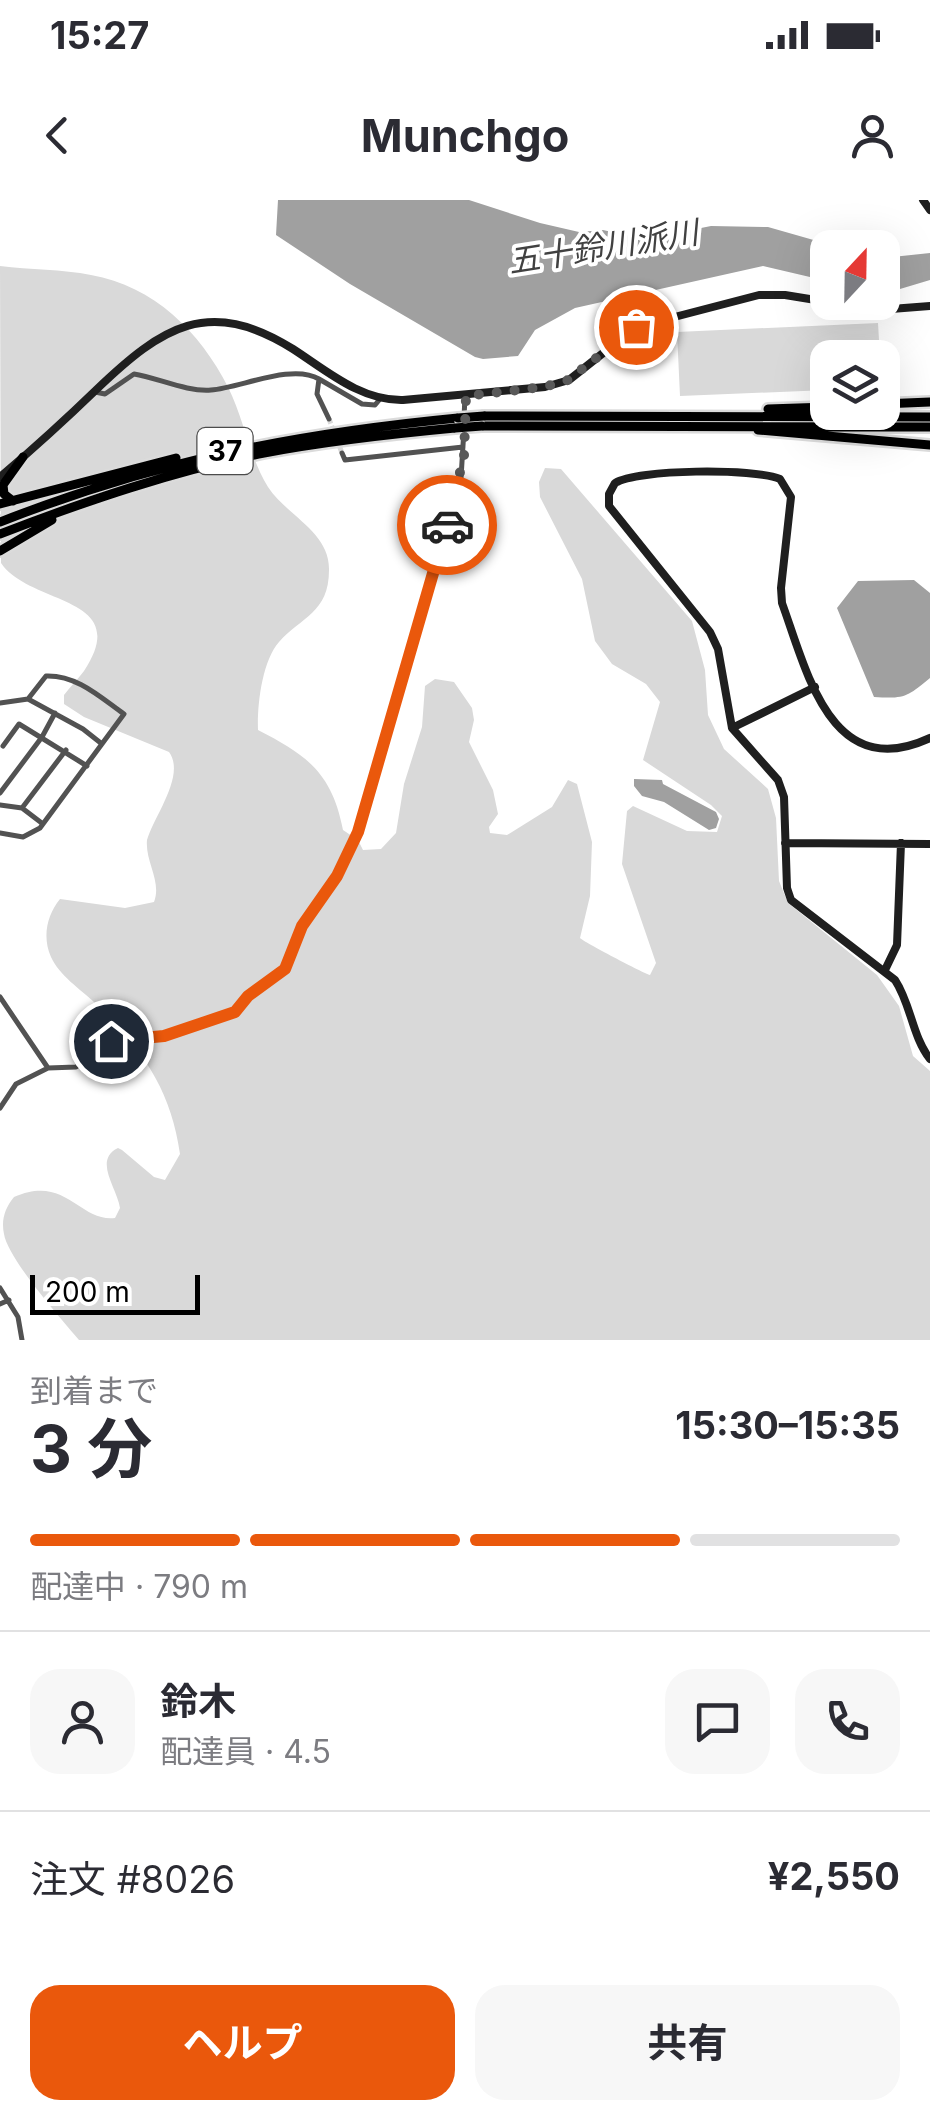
<!DOCTYPE html>
<html lang="ja">
<meta charset="utf-8">
<style>
body{margin:0;font-family:Inter,"Noto Sans JP",sans-serif;background:#f7f7f7;color:#2b2b33;height:100vh;display:flex;flex-direction:column;font-size:38px;white-space:nowrap}
*{box-sizing:border-box;margin:0}
p{font-size:32px;color:#7c7c81}
.icon{flex:none;width:55px;height:55px;fill:none;stroke:currentColor;stroke-width:2;stroke-linecap:round;stroke-linejoin:round}
.map{position:relative;height:1140px;overflow:hidden}
.panel{display:flex;flex-direction:column;background:#fff;flex:1}
.panel>*{flex:none}
.needle{width:65px;rotate:22deg}
.fabs{position:absolute;left:810px;top:30px;display:grid;gap:20px}
.fabs a{display:grid;place-items:center;width:90px;height:90px;border-radius:20px;background:#fff;box-shadow:0 10px 40px #0002;font-size:50px}
.scale{position:absolute;left:30px;bottom:25px;width:170px;box-sizing:border-box;padding-left:10px;border:5px solid #000;border-top:0;font-size:28px;line-height:35px;white-space:nowrap;color:#000;-webkit-text-stroke:8px #fff;paint-order:stroke}
.pin{position:absolute;display:grid;place-items:center;width:85px;height:85px;color:#fff;margin:-42px;border:5px solid #fff;border-radius:50%;box-shadow:0 2px 10px #0007}
.courier{position:absolute;display:grid;place-items:center;width:100px;height:100px;margin:-50px;border:8px solid #ea580c;border-radius:50%;background:#fff;color:#222;box-shadow:0 2px 12px #0007}
.headline em{font-style:normal;font-weight:700}
.headline div{display:flex;flex-direction:column-reverse}
.headline{display:flex;align-items:center;justify-content:space-between;height:170px;padding:0 30px}
h1{font-size:65px;font-weight:700;line-height:75px}
.bar{display:grid;grid-template-columns:repeat(4,1fr);gap:15px 10px;align-content:center;height:120px;padding:0 30px}
.bar i{height:12px;border-radius:8px;background:#e1e1e2}
.bar .selected{background:#ea580c}
.bar p{grid-column:span 4}
.line{display:flex;align-items:center;gap:25px;padding:0 30px;border-top:2px solid #e1e1e2}
.line div{flex:1}
.round{display:grid;place-items:center;flex:none;width:105px;height:105px;border-radius:30px;background:#f7f7f7}
.button{display:flex;gap:20px;margin-top:auto;padding:20px 30px}
.button a{flex:1;height:115px;border-radius:30px;background:#ea580c;color:#fff;font-size:40px;font-weight:700;line-height:115px;text-align:center}
.button a+a{background:#f7f7f7;color:#2b2b33}
.status{display:flex;justify-content:space-between;align-items:center;height:70px;padding:0 50px;background:#fff;direction:ltr}
.status svg{height:28px;fill:currentColor}
header{display:flex;justify-content:space-between;align-items:center;height:130px;padding:0 30px;background:#fff;font-size:45px;font-weight:700}
.map>svg:first-child{display:block}
</style>
<div class="status"><b>15:27</b><svg viewBox="0 0 49 12"><path d="M0 12V9h3v3zM5 12V6h3v6zM10 12V3h3v9zM15 12V0h3v12zM26 1h20v11H26zM47 4h2v5h-2z"/></svg></div>
<header><svg class="icon" aria-label="back" viewBox="0 0 24 24"><path d="M15 5l-7 7 7 7"/></svg>Munchgo<svg class="icon" aria-label="person" viewBox="0 0 24 24"><circle cx="12" cy="8" r="4"/><path d="M4 21q1-7 8-7t8 7"/></svg></header>
<div class="map">
<svg width="930" height="1140" viewBox="0 0 930 1140">
<rect width="100%" height="100%" fill="#fff"/>
<path fill="#d9d9d9" d="M0,66c30,4 62,3 91,9 63,11 109,57 137,112 16,32 21,69 40,100 19,29 62,45 61,83 0,43 -28,47 -50,72 -17,19 -22,64 -21,88 49,25 74,43 85,100l15,10 5,10 18,-1 15,-16 8,-49 18,-57 3,-41 10,-7 19,3 18,26 2,12 -5,22 24,48 5,24 -9,13 1,6 17,2 45,-28 16,-27 9,4 15,58 -2,54 -10,42c4,4 63,35 70,37l6,-12 -34,-99 5,-53 6,-5 54,25 30,1 5,-16 -11,-11 -68,-45 17,-58 -14,-18 -34,-20 -17,-23 -13,-62 -42,-82 -1,-15 6,-14 16,1 131,152 13,49 3,45 16,34 44,40 8,29 3,63 9,22 89,72 22,31 14,50 17,15v269h-851c-17,-20 -71,-81 -75,-106 -3,-14 1,-26 10,-37 52,-23 65,25 101,21l5,-10c-3,-20 -27,-48 -2,-60l4,2 32,27 11,3 15,-26c-9,-65 -39,-107 -86,-152 -14,-13 -35,-27 -43,-45 -9,-20 -4,-42 9,-58l65,9 29,-6c8,-21 -9,-40 -7,-62 7,-24 39,-65 22,-88l-85,-35 -20,-13v-9c6,-8 14,-16 20,-24 50,-76 -54,-65 -83,-108z
M878,123l2,34 -52,1 -1,32 -147,6 -3,-64z"/>
<path fill="#a0a0a0" d="M278,0h191l71,23 39,9 24,-2 22,5 56,-3 30,-6 57,1 70,20 -10,1 -1,33 -64,-15 -188,42 -40,22 -17,26 -35,3 -8,-2 -125,-73 -74,-49z
M930,53v27l-30,9 -17,-1v-30z
M421,284l28,8 -10,38 -29,-10z
M914,380l16,13v85c-23,19 -25,21 -56,19l-37,-89 21,-27z
M634,579l28,1 1,4 53,28 3,7 -3,9 -7,2 -45,-28 -22,-6 -8,-10z"/>
<g fill="none" stroke-linecap="round" stroke-linejoin="round">
<path stroke="#d9d9d9" stroke-width="5" stroke-dasharray="5 2.5" stroke-linecap="butt" d="M329,219l13,34"/>
<defs>
<path id="primary" d="M882,204l48,-2
M768,209l60,-2
M484,216l446,1
M482,226l448,1
M758,230l172,15
M13,301l-9,-7 -1,-9 20,-28
M0,304l176,-46
M0,322c156,-61 292,-88 458,-104
M0,334c86,-33 173,-63 264,-81 63,-12 127,-19 191,-25
M0,351l52,-31"/>
</defs>
<use href="#primary" stroke="#dbdbdb" stroke-width="14"/>
<path stroke="#525252" stroke-width="5" d="M319,179l43,25 13,1 5,-6
M95,192l10,2 29,-20c24,4 53,18 77,16 29,-2 81,-27 108,-11l-2,15 12,25
M464,218l1,-22
M342,253l3,7 118,-13
M0,503l28,-4 55,30 19,15
M3,546l16,-22 68,42
M0,593l42,-56 13,-24
M0,605l22,3
M43,624l-21,-16 44,-58
M0,633l23,4 17,-9 84,-114c-24,-17 -47,-39 -78,-38l-18,23
M0,797l48,71
M0,908l16,-24 32,-16 28,-1 35,-26 54,-6 70,-23 13,-16 40,-32 15,-38 34,-50 24,-53 100,-345 3,-49
M0,1088l18,29 4,23
M0,1104l9,-4"/>
<path stroke="#1f1f1f" stroke-width="8" d="M923,0l7,10
M830,102l48,8 52,-4
M0,277c33,-28 66,-58 97,-88 65,-62 111,-93 196,-40 34,22 68,52 110,51l142,-13 24,-7 67,-53 123,-32h26l43,7
M732,528l83,-41
M930,538c-99,46 -123,-66 -148,-135l-1,-15 10,-91 -11,-18c-26,-11 -143,-10 -165,4l-6,11v12l101,126 8,17 14,79 46,52 6,17 3,91 4,12 104,80c16,24 17,56 35,79
M785,643l145,1
M885,770l12,-25 4,-102"/>
<use href="#primary" stroke="#000" stroke-width="9"/>
<defs>
<path id="primary-bridge" d="M458,218l26,-2
M455,228l27,-2"/>
</defs>
<use href="#primary-bridge" stroke="#dbdbdb" stroke-width="14" stroke-linecap="butt"/>
<use href="#primary-bridge" stroke="#000" stroke-width="9"/>
</g>
<g fill="none" stroke-linecap="round" stroke-linejoin="round">
<path stroke="#595959" stroke-width="10" stroke-dasharray="0 18" d="M447,325l17,-69 2,-60 78,-9 24,-7 68,-53"/>
<path stroke="#ea580c" stroke-width="12" d="M111,841l53,-5 71,-24 13,-16 37,-27 17,-43 35,-50 21,-44 89,-307"/>
</g>
<g text-anchor="middle" stroke-width="8" stroke-linejoin="round" paint-order="stroke">
<rect fill="#fff" stroke="#4c4c4c" stroke-width="2.5" x="197.5" y="228" width="55" height="46" rx="8"/>
<g font-size="28" font-weight="bold" fill="#000">
<text x="225" y="261">37</text>
</g>
<g font-size="32" font-style="italic" fill="#414141" stroke="#fff">
<text transform="translate(603 47) rotate(-9)" y="11">五十鈴川派川</text>
</g>
</g>
</svg>
<div class="fabs">
<a><svg class="needle" viewBox="-14 -14 28 28"><path d="M0-13l5 13h-10z" fill="#e53935"/><path d="M0 13l5-13h-10z" fill="#7c7c81"/></svg></a>
<a><svg class="icon" aria-label="layers" viewBox="0 0 24 24"><path d="M12 4l9 5-9 5-9-5zM3 14l9 5 9-5"/></svg></a>
</div>
<div class="scale">200 m</div>
<div class="pin" style="left:636px;top:127px;background:#ea580c"><svg class="icon" aria-label="bag" viewBox="0 0 24 24"><path d="M5 8h14l-1 12H6zM9 8a3 3 0 0 1 6 0"/></svg></div>
<div class="pin" style="left:111px;top:841px;background:#1f2937"><svg class="icon" aria-label="home" viewBox="0 0 24 24"><path d="M3 11l9-7 9 7M6 9v11h12V9"/></svg></div>
<div class="courier" style="left:447px;top:325px"><svg class="icon" aria-label="car" viewBox="0 0 24 24"><path d="M5 17H2v-5l4-1 3-4h7l3 4 3 1v5h-3M9 17h6M6 11h13"/><circle cx="7" cy="17" r="2"/><circle cx="17" cy="17" r="2"/></svg></div>
</div>
<section class="panel">
<div class="headline"><div><h1>3 分</h1><p>到着まで</p></div><em>15:30–15:35</em></div>
<div class="bar"><i class="selected"></i><i class="selected"></i><i class="selected"></i><i></i><p>配達中 · 790 m</p></div>
<div class="line" style="height:180px"><a class="round"><svg class="icon" aria-label="person" viewBox="0 0 24 24"><circle cx="12" cy="8" r="4"/><path d="M4 21q1-7 8-7t8 7"/></svg></a><div><b>鈴木</b><p>配達員 · 4.5</p></div><a class="round"><svg class="icon" aria-label="chat" viewBox="0 0 24 24"><path d="M4 5h16v11H9l-5 4z"/></svg></a><a class="round"><svg class="icon" aria-label="phone" viewBox="0 0 24 24"><path d="M5 4h4l2 5-3 2q2 4 5 5l2-3 5 2v4C11 20 4 13 5 4z"/></svg></a></div>
<div class="line" style="height:130px"><div>注文 #8026</div><b>¥2,550</b></div>
<div class="button"><a>ヘルプ</a><a>共有</a></div>
</section>
